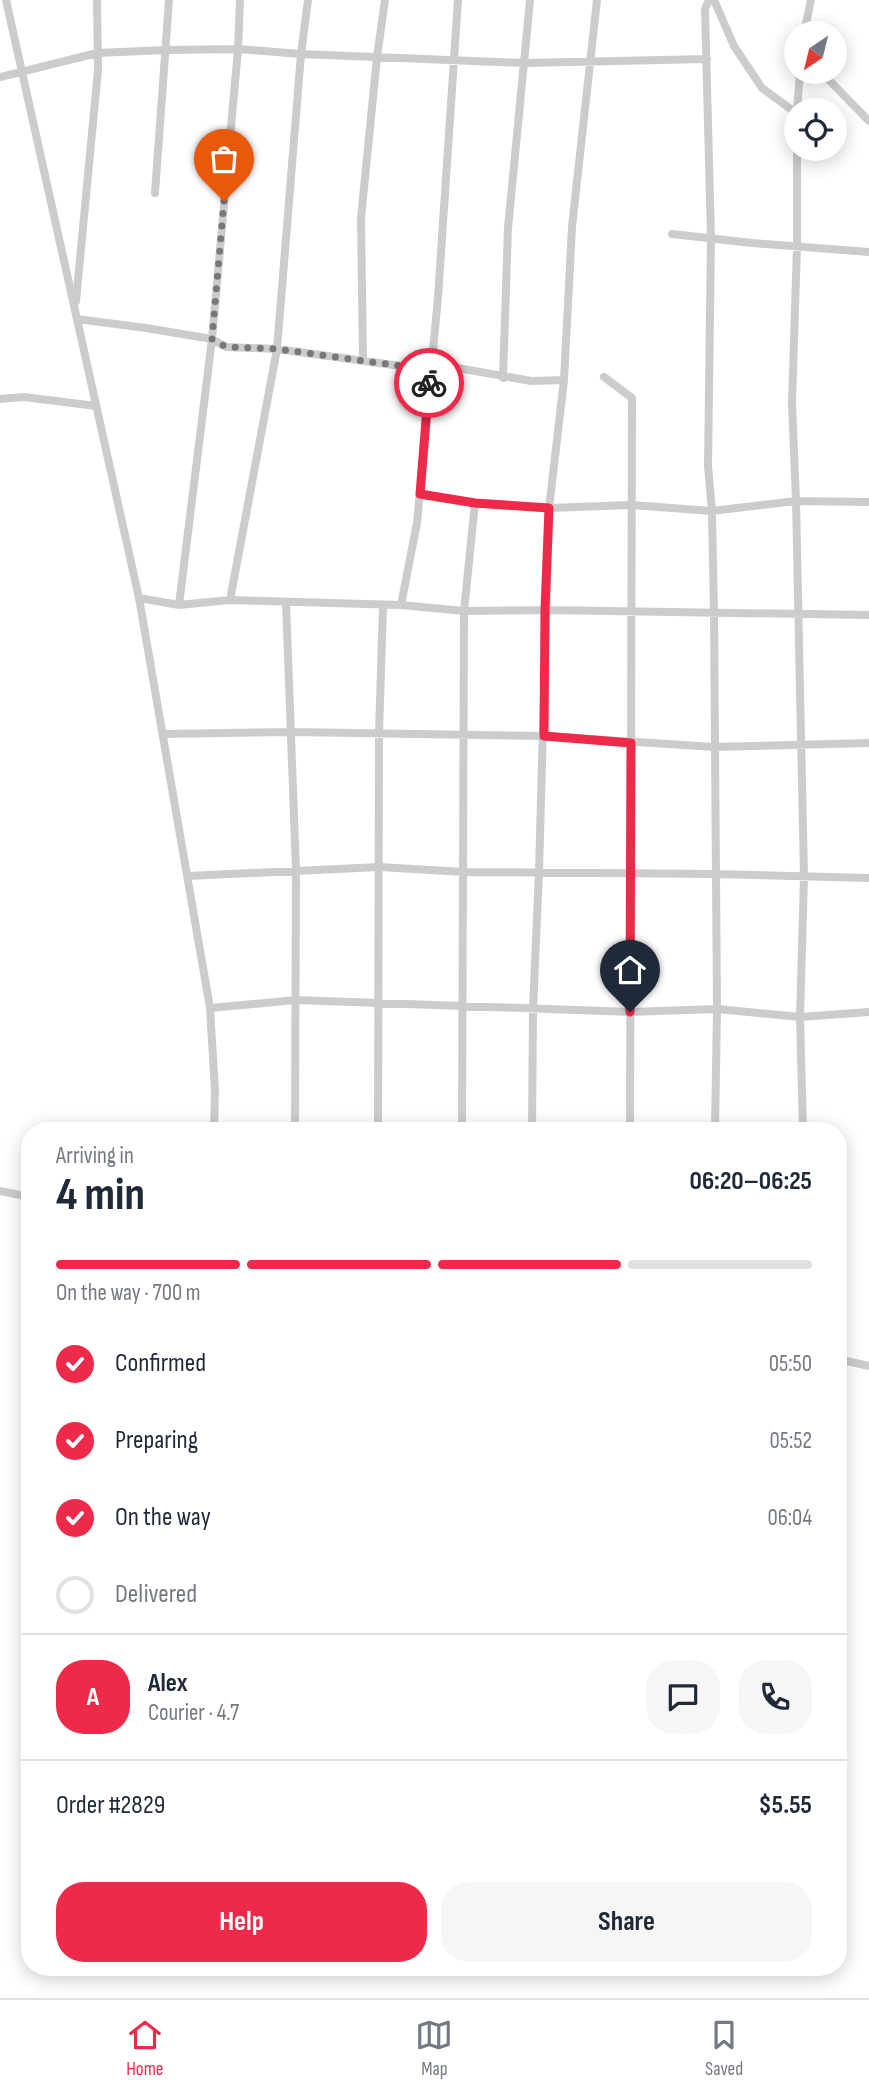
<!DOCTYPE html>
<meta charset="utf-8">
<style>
body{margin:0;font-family:"Sofia Sans Condensed",sans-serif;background:#f6f6f7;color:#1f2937;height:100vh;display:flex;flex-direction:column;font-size:26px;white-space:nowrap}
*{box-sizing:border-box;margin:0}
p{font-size:23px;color:#747a83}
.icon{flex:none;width:38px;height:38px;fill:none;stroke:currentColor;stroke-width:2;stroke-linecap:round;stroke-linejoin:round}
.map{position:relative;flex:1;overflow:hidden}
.sheet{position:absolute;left:21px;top:1122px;width:826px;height:854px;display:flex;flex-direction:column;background:#fff;border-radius:28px;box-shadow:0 4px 18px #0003}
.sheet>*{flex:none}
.needle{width:46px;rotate:215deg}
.fabs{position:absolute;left:784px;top:21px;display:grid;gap:14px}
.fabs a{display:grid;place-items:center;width:63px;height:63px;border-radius:50%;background:#fff;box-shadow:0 4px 18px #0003;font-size:35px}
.pin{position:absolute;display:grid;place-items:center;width:60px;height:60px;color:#fff;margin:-72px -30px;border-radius:50% 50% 50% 0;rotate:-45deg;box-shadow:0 0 7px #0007}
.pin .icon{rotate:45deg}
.courier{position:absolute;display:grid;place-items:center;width:70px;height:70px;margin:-35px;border:5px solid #ed2a4a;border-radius:50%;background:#fff;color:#222;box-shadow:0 2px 9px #0007}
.summary em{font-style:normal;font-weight:700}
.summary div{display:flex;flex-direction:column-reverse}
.summary{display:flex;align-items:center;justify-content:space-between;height:119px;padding:0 35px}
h1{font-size:46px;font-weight:700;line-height:52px}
.bar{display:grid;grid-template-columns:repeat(4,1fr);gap:10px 7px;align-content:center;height:84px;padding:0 35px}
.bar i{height:9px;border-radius:5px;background:#e0e1e3}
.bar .selected{background:#ed2a4a}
.bar p{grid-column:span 4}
.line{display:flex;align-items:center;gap:18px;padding:0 35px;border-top:2px solid #e0e1e3}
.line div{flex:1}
.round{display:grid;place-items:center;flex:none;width:74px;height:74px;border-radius:28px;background:#f6f6f7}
ol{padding:0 35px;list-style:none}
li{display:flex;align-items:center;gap:21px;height:77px}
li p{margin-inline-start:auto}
li .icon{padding:7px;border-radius:50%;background:#ed2a4a;color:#fff;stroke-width:4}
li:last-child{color:#747a83}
li i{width:38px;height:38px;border:4px solid #e0e1e3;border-radius:50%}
.cta{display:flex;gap:14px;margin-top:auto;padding:14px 35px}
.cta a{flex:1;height:80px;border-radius:28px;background:#ed2a4a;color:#fff;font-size:28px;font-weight:700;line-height:80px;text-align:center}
.cta a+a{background:#f6f6f7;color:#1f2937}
.tab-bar{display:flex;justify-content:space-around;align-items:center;height:98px;border-top:2px solid #e0e1e3;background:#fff;font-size:19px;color:#747a83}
.tab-bar a{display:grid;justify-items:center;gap:4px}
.tab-bar .selected{color:#ed2a4a}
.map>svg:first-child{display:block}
</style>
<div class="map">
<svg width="869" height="1998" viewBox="0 0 869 1998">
<rect width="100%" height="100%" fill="#fff"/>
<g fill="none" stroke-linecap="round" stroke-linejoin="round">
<path stroke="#ccc" stroke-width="8" d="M6,0l133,598 71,410 5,82 -1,40
M709,0l-4,9 6,229 -3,228 4,45 2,102 3,396 -2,121
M714,0l20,46 28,42 34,25
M804,33l7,-33
M821,72l48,49
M0,77l97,-24 69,-3 72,-1 63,5 223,9 183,-4
M797,110l3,-38
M797,149v97l-5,157 4,98 8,376 -4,140 3,113
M155,193l14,-193
M672,234l80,9 117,9
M76,301l22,-231 -1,-70
M77,319l69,9 66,11 14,8 51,2 153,21 22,-3 79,14 33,-1
M363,361l-2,-143 16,-161 8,-57
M604,377l28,21 -2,732
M503,378l5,-150 22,-228
M0,399l24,-2 72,9
M420,494l55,9 74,5 82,-3 81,6 84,-10 73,1
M139,598l40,7 51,-5 171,5 63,6 81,-1 324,5
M230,600l47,-251 24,-295 7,-54
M286,603l10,266 -1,261
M179,605l33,-266 26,-290 2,-49
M401,605l16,-82 21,-226 20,-297
M163,734l129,-2 252,4 170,11 155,-4
M188,876l191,-9 86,5 250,2 154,4
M210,1008l86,-8 334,12 87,-3 83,8 69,-5
M378,1130l1,-397 4,-127
M462,1130l2,-519 11,-108
M532,1130l1,-121 6,-137 10,-364 15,-128 8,-153 25,-227
M0,1191l30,6
M838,1359l31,7"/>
</g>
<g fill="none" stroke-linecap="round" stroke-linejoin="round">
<path stroke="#787878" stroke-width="7" stroke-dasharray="0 12.6" d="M224,201l-12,138 14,8 51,2 153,21 -1,13"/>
<path stroke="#ed2a4a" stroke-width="9" d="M429,383l-9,111 55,9 74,5 -4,102 -1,126 87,7 -1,269"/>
</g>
</svg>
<div class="fabs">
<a><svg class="needle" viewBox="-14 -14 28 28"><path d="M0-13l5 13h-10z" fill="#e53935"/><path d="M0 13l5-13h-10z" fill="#747a83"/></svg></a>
<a><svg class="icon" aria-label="locate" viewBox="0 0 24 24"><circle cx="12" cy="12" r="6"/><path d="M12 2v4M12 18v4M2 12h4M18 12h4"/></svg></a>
</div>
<div class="pin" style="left:224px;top:201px;background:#ea580c"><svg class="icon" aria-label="bag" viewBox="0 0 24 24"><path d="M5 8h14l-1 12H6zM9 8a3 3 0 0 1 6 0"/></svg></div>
<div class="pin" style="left:630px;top:1012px;background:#1f2937"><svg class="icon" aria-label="home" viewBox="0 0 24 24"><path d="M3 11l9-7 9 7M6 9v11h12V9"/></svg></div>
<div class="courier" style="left:429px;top:383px"><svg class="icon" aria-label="bike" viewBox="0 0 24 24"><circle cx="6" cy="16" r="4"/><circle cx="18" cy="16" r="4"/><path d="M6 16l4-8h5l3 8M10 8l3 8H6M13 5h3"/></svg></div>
<section class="sheet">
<div class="summary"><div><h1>4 min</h1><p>Arriving in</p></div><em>06:20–06:25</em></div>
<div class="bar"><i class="selected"></i><i class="selected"></i><i class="selected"></i><i></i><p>On the way · 700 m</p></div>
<ol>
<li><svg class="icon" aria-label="check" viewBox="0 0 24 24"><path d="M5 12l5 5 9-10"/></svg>Confirmed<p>05:50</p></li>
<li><svg class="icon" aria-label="check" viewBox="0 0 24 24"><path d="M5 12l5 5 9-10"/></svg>Preparing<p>05:52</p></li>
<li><svg class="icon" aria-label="check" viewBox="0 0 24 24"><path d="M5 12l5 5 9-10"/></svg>On the way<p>06:04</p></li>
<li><i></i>Delivered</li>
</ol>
<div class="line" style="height:126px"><b class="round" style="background:#ed2a4a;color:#fff">A</b><div><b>Alex</b><p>Courier · 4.7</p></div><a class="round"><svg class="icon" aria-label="chat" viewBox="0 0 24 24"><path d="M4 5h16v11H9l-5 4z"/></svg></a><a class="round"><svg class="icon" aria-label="phone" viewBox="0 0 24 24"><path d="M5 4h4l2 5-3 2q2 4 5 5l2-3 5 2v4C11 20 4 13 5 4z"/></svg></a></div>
<div class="line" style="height:91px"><div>Order #2829</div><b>$5.55</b></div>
<div class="cta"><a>Help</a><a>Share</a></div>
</section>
</div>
<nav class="tab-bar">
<a class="selected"><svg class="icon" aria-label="home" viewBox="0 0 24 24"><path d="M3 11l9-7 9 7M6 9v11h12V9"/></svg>Home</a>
<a><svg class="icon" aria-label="map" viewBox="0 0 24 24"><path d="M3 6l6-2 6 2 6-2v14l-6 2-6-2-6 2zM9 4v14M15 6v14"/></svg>Map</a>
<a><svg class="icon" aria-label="saved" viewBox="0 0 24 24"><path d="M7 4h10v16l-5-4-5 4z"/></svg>Saved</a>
</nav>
